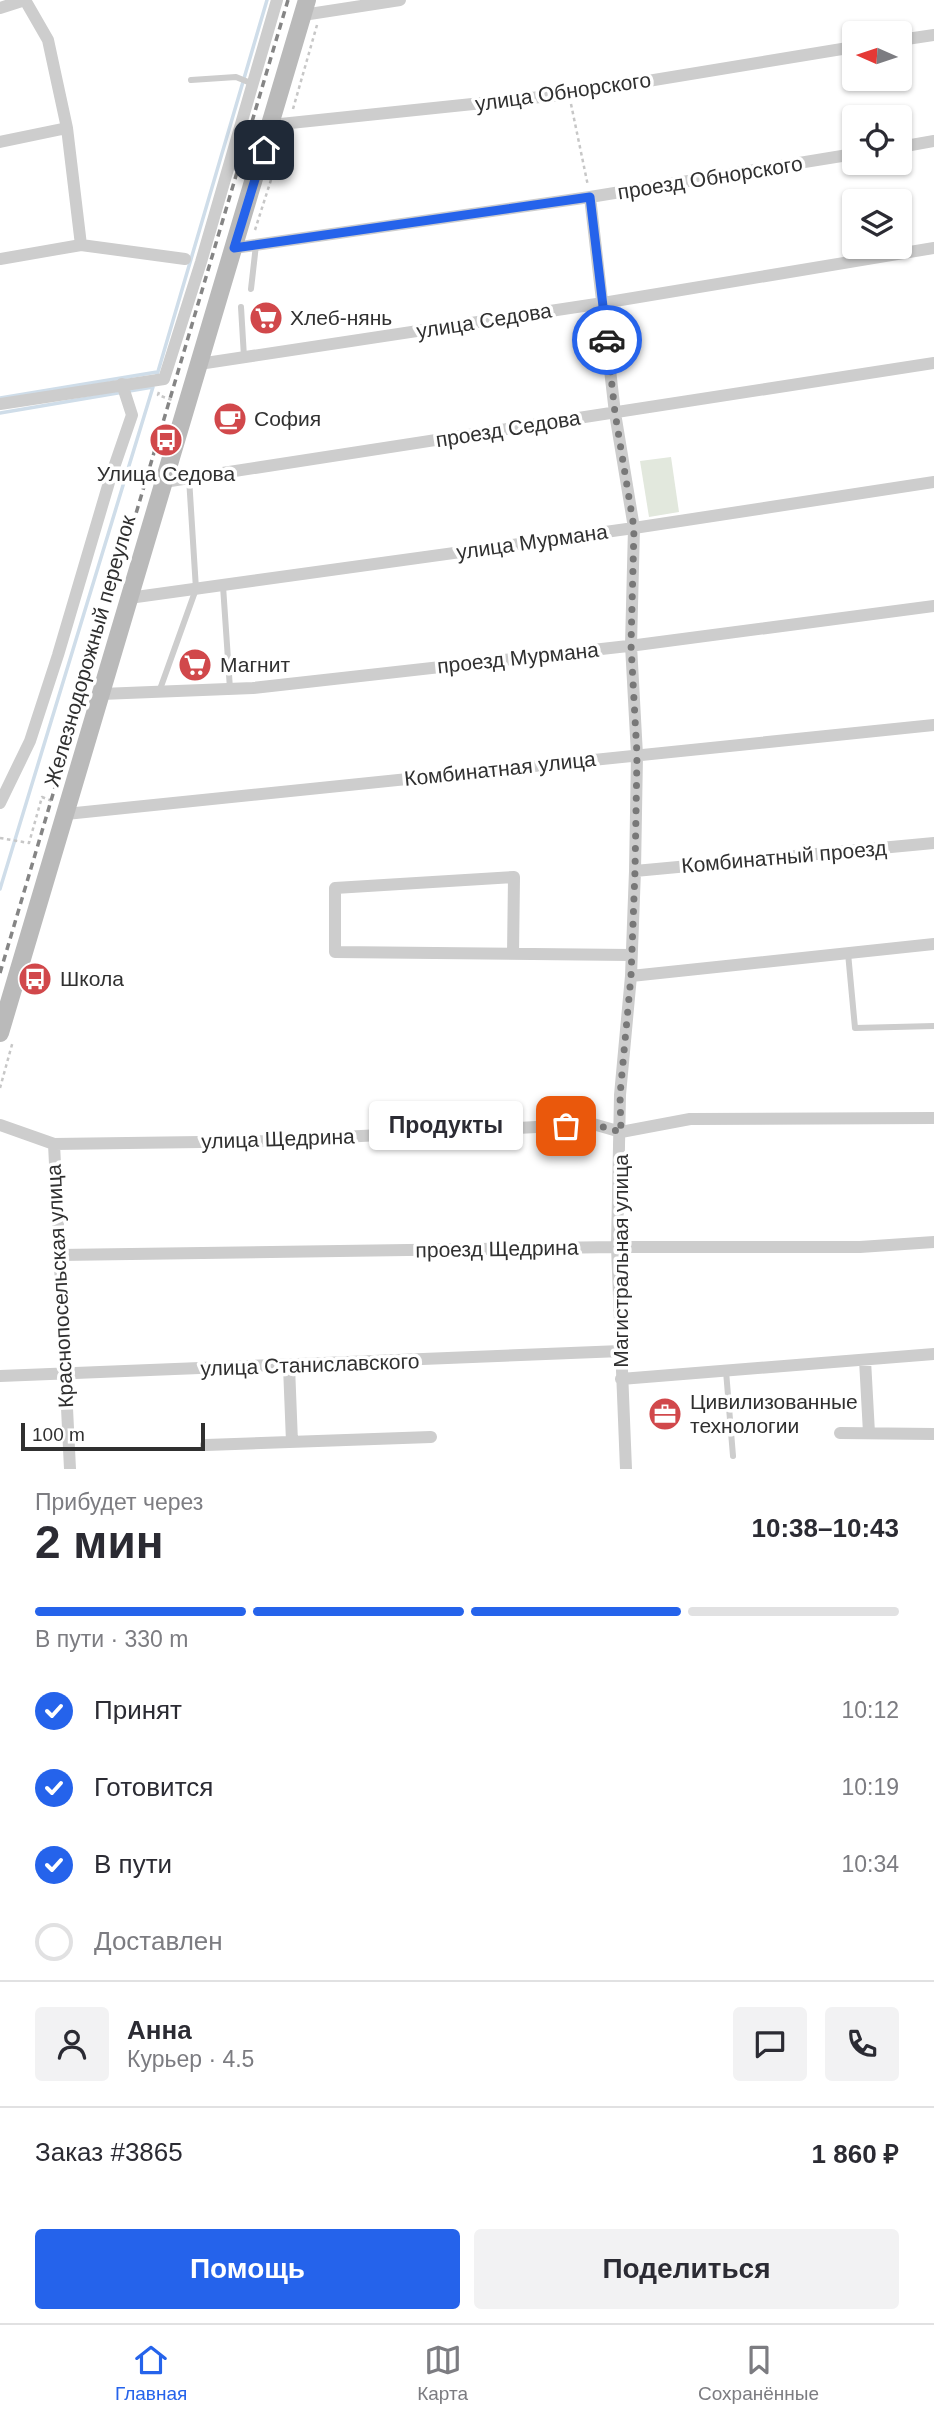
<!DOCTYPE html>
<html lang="ru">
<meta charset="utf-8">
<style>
body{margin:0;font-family:Helvetica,sans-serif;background:#f2f2f3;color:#2b2b33;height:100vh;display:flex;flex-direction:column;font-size:26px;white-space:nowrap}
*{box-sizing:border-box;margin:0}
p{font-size:23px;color:#7c7c81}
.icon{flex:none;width:38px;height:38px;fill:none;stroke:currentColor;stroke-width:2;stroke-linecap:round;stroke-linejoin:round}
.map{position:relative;height:1469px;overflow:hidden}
.side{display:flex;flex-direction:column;background:#fff;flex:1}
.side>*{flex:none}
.needle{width:46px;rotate:273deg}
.controls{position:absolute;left:842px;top:21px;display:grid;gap:14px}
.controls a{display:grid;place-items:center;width:70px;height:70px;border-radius:7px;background:#fff;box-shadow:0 2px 5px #0004;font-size:35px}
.scale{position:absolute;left:21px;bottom:18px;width:184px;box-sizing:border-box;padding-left:7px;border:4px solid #303030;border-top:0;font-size:19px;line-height:24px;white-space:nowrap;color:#303030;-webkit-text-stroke:5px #fff;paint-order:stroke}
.pin{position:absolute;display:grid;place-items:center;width:60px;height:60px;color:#fff;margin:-30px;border-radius:14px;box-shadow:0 4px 10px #0006}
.courier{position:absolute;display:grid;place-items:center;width:70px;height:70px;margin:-35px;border:5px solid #2563eb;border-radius:50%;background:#fff;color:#222;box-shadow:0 2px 9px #0007}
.bubble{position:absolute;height:49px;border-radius:7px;background:#fff;box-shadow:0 2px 5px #0004;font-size:23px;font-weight:600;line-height:49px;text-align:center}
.head em{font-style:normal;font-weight:600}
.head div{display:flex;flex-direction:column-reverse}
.head{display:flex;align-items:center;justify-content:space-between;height:119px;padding:0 35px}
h1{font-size:46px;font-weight:600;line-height:52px}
.bar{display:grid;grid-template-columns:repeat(4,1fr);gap:10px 7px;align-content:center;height:84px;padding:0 35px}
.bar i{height:9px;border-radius:5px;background:#e1e1e2}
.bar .selected{background:#2563eb}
.bar p{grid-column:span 4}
.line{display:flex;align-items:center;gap:18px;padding:0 35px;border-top:2px solid #e1e1e2}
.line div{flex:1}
.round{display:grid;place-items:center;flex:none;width:74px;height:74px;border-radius:7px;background:#f2f2f3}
ol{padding:0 35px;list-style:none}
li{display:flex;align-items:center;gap:21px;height:77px}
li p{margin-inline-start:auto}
li .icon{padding:7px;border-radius:50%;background:#2563eb;color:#fff;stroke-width:4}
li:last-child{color:#7c7c81}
li i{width:38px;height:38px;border:4px solid #e1e1e2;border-radius:50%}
.button{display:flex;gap:14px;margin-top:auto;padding:14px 35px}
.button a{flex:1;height:80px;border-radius:7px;background:#2563eb;color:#fff;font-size:28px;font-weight:600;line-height:80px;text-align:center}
.button a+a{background:#f2f2f3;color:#2b2b33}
.tab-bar{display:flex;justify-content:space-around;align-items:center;height:98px;border-top:2px solid #e1e1e2;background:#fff;font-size:19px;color:#7c7c81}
.tab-bar a{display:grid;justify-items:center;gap:4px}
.tab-bar .selected{color:#2563eb}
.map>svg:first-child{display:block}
</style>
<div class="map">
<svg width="934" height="1469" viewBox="0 0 934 1469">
<rect width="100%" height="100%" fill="#fff"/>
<path fill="#e2e8dd" d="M671,457l8,55 -30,5 -9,-56z"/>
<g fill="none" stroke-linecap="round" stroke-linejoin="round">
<path stroke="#cfdde9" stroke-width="3.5" d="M157,375l110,-375
M0,398l157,-26
M0,413l153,-26 -153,502"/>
<path stroke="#c7c7c7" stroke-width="2.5" stroke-dasharray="3.5 3.5" stroke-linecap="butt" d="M571,104l17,82
M293,109l24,-84
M255,230l30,-94
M159,392l-1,3 14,5
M0,838l29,5 13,-46 10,4
M0,1088l13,-47"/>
<path stroke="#cdcdcd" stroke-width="6" d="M191,80l45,-3 17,7
M251,289l5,-44
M241,307l3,50
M223,586l7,103
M159,692l37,-103 -7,-111
M848,953l7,75 79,-2
M726,1371l7,85"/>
<path stroke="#cdcdcd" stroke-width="12" d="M0,8l25,-8 23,40 19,88 14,117
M303,15l97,-15
M900,40l34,-5
M271,125l298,-31 285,-47
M0,142l67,-14
M900,147l34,-6
M590,197l25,216 19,115 -3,117 6,110 -2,116 -4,105 -11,119 -3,152 9,222
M234,248l356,-51 264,-43
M0,259l81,-14 104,14
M199,364l404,-61 331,-55
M0,404l164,-25 37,-117 76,-262
M164,482l770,-119
M129,598l505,-70 300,-46
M101,694l152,-6 384,-43 297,-39
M0,803l30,-62 28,-86 52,-176 22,-64 -10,-31
M66,814l868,-89
M635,871l299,-28
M513,954l1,-77 -179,11v64l296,3
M631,976l303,-32
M0,1125l54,19 211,-3 328,-17 28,8 69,-13 244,-1
M54,1144l16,325
M59,1255l558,-8h243l74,-5
M865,1360l4,73
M289,1366l3,76
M0,1376l621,-25
M621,1379l313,-25
M840,1433l94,1
M206,1445l225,-8"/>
<path stroke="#bababa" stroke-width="18" d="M0,1033l307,-1033"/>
<path stroke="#858585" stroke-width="3.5" stroke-dasharray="7 5" stroke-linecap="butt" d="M0,973l288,-973"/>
</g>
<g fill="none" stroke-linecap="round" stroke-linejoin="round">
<path stroke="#787878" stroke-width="7" stroke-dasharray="0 12.6" d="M566,1126l27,-2 28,8 -1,-37 11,-119 4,-105 2,-116 -6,-110 3,-117 -19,-115 -8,-73"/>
<path stroke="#2563eb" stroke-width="9" d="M264,150l-30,98 356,-51 17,143"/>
</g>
<defs>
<symbol id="supermarket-disc" viewBox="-11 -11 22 22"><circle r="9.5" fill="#d1484b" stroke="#fff"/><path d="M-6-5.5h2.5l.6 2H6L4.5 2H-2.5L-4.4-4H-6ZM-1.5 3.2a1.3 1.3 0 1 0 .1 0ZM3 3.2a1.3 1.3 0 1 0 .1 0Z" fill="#fff"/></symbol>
<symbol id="cafe-disc" viewBox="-11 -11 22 22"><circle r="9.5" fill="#d1484b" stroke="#fff"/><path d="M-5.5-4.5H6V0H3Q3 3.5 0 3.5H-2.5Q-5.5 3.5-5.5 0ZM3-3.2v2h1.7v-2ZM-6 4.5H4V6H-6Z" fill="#fff"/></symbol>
<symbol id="bus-disc" viewBox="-11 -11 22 22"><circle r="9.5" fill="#d1484b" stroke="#fff"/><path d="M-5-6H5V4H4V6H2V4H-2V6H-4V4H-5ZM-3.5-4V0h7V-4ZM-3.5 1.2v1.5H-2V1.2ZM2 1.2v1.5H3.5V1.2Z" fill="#fff"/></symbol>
<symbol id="office-disc" viewBox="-11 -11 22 22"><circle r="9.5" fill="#d1484b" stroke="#fff"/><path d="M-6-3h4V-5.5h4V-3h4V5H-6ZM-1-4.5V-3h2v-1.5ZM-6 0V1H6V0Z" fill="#fff"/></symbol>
</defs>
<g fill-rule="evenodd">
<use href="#supermarket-disc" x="247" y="299" width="38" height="38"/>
<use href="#cafe-disc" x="211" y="400" width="38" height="38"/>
<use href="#bus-disc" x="147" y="421" width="38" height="38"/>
<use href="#supermarket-disc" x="176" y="646" width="38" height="38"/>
<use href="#bus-disc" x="16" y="960" width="38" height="38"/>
<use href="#office-disc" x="646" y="1395" width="38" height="38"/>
</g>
<g text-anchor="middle" stroke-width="7" stroke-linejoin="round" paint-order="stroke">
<g font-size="21" fill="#303030" stroke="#fff">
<text transform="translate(563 92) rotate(-8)" y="7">улица Обнорского</text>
<text transform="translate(710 178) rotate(-9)" y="7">проезд Обнорского</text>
<text transform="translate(484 321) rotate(-9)" y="7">улица Седова</text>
<text transform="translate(508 429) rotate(-9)" y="7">проезд Седова</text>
<text transform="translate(532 542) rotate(-8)" y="7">улица Мурмана</text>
<text transform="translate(90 651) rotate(-74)" y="7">Железнодорожный переулок</text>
<text transform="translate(518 658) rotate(-6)" y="7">проезд Мурмана</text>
<text transform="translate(500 769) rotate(-6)" y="7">Комбинатная улица</text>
<text transform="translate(784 857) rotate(-5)" y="7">Комбинатный проезд</text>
<text transform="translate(278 1139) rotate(-2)" y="7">улица Щедрина</text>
<text transform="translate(497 1249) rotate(-1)" y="7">проезд Щедрина</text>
<text transform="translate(621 1261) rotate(-90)" y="7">Магистральная улица</text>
<text transform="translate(60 1286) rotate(-93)" y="7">Краснопосельская улица</text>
<text transform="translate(310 1365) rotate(-2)" y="7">улица Станиславского</text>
</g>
<g font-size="21" fill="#303030" stroke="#fff" text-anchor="start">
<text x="290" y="325">Хлеб-нянь</text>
<text x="254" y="426">София</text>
<text x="166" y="481" text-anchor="middle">Улица Седова</text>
<text x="220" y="672">Магнит</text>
<text x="60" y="986">Школа</text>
<text x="690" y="1409">Цивилизованные<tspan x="690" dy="24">технологии</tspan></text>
</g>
</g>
</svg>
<div class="controls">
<a><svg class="needle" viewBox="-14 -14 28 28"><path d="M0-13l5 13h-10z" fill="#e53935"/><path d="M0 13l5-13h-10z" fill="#7c7c81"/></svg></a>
<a><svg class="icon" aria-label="locate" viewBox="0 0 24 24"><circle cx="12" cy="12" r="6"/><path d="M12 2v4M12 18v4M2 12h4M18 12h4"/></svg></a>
<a><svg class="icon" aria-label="layers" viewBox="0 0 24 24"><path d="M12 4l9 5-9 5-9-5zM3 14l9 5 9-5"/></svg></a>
</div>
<div class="scale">100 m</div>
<div class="pin" style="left:566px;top:1126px;background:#ea580c"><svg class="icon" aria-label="bag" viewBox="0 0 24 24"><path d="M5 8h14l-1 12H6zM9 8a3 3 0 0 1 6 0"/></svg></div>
<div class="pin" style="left:264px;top:150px;background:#1f2937"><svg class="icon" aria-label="home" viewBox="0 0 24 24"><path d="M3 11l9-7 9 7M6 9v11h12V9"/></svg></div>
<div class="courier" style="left:607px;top:340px"><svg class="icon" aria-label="car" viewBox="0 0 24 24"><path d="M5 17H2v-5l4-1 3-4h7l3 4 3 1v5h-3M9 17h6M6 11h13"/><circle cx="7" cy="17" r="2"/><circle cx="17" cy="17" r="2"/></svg></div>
<div class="bubble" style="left:369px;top:1101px;width:154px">Продукты</div>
</div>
<section class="side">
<div class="head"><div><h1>2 мин</h1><p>Прибудет через</p></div><em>10:38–10:43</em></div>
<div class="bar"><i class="selected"></i><i class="selected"></i><i class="selected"></i><i></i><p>В пути · 330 m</p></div>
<ol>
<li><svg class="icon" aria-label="check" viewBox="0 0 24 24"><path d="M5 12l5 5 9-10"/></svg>Принят<p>10:12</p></li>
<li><svg class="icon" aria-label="check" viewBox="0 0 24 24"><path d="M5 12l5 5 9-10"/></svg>Готовится<p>10:19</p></li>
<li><svg class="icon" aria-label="check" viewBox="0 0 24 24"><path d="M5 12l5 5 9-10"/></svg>В пути<p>10:34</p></li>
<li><i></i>Доставлен</li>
</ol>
<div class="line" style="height:126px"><a class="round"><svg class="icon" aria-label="person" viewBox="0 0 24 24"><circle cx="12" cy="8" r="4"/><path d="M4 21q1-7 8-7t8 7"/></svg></a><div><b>Анна</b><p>Курьер · 4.5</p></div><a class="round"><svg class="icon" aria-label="chat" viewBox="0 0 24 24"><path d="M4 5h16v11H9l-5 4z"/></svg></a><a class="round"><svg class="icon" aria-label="phone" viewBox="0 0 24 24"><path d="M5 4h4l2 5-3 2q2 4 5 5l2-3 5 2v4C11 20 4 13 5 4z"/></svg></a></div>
<div class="line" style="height:91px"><div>Заказ #3865</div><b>1 860 ₽</b></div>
<div class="button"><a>Помощь</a><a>Поделиться</a></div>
</section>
<nav class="tab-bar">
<a class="selected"><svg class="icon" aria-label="home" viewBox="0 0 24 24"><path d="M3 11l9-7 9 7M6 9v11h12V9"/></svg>Главная</a>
<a><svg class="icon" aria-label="map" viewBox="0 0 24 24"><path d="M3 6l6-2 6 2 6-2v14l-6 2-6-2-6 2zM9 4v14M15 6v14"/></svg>Карта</a>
<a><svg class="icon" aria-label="saved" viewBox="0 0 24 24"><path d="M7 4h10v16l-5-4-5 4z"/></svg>Сохранённые</a>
</nav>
